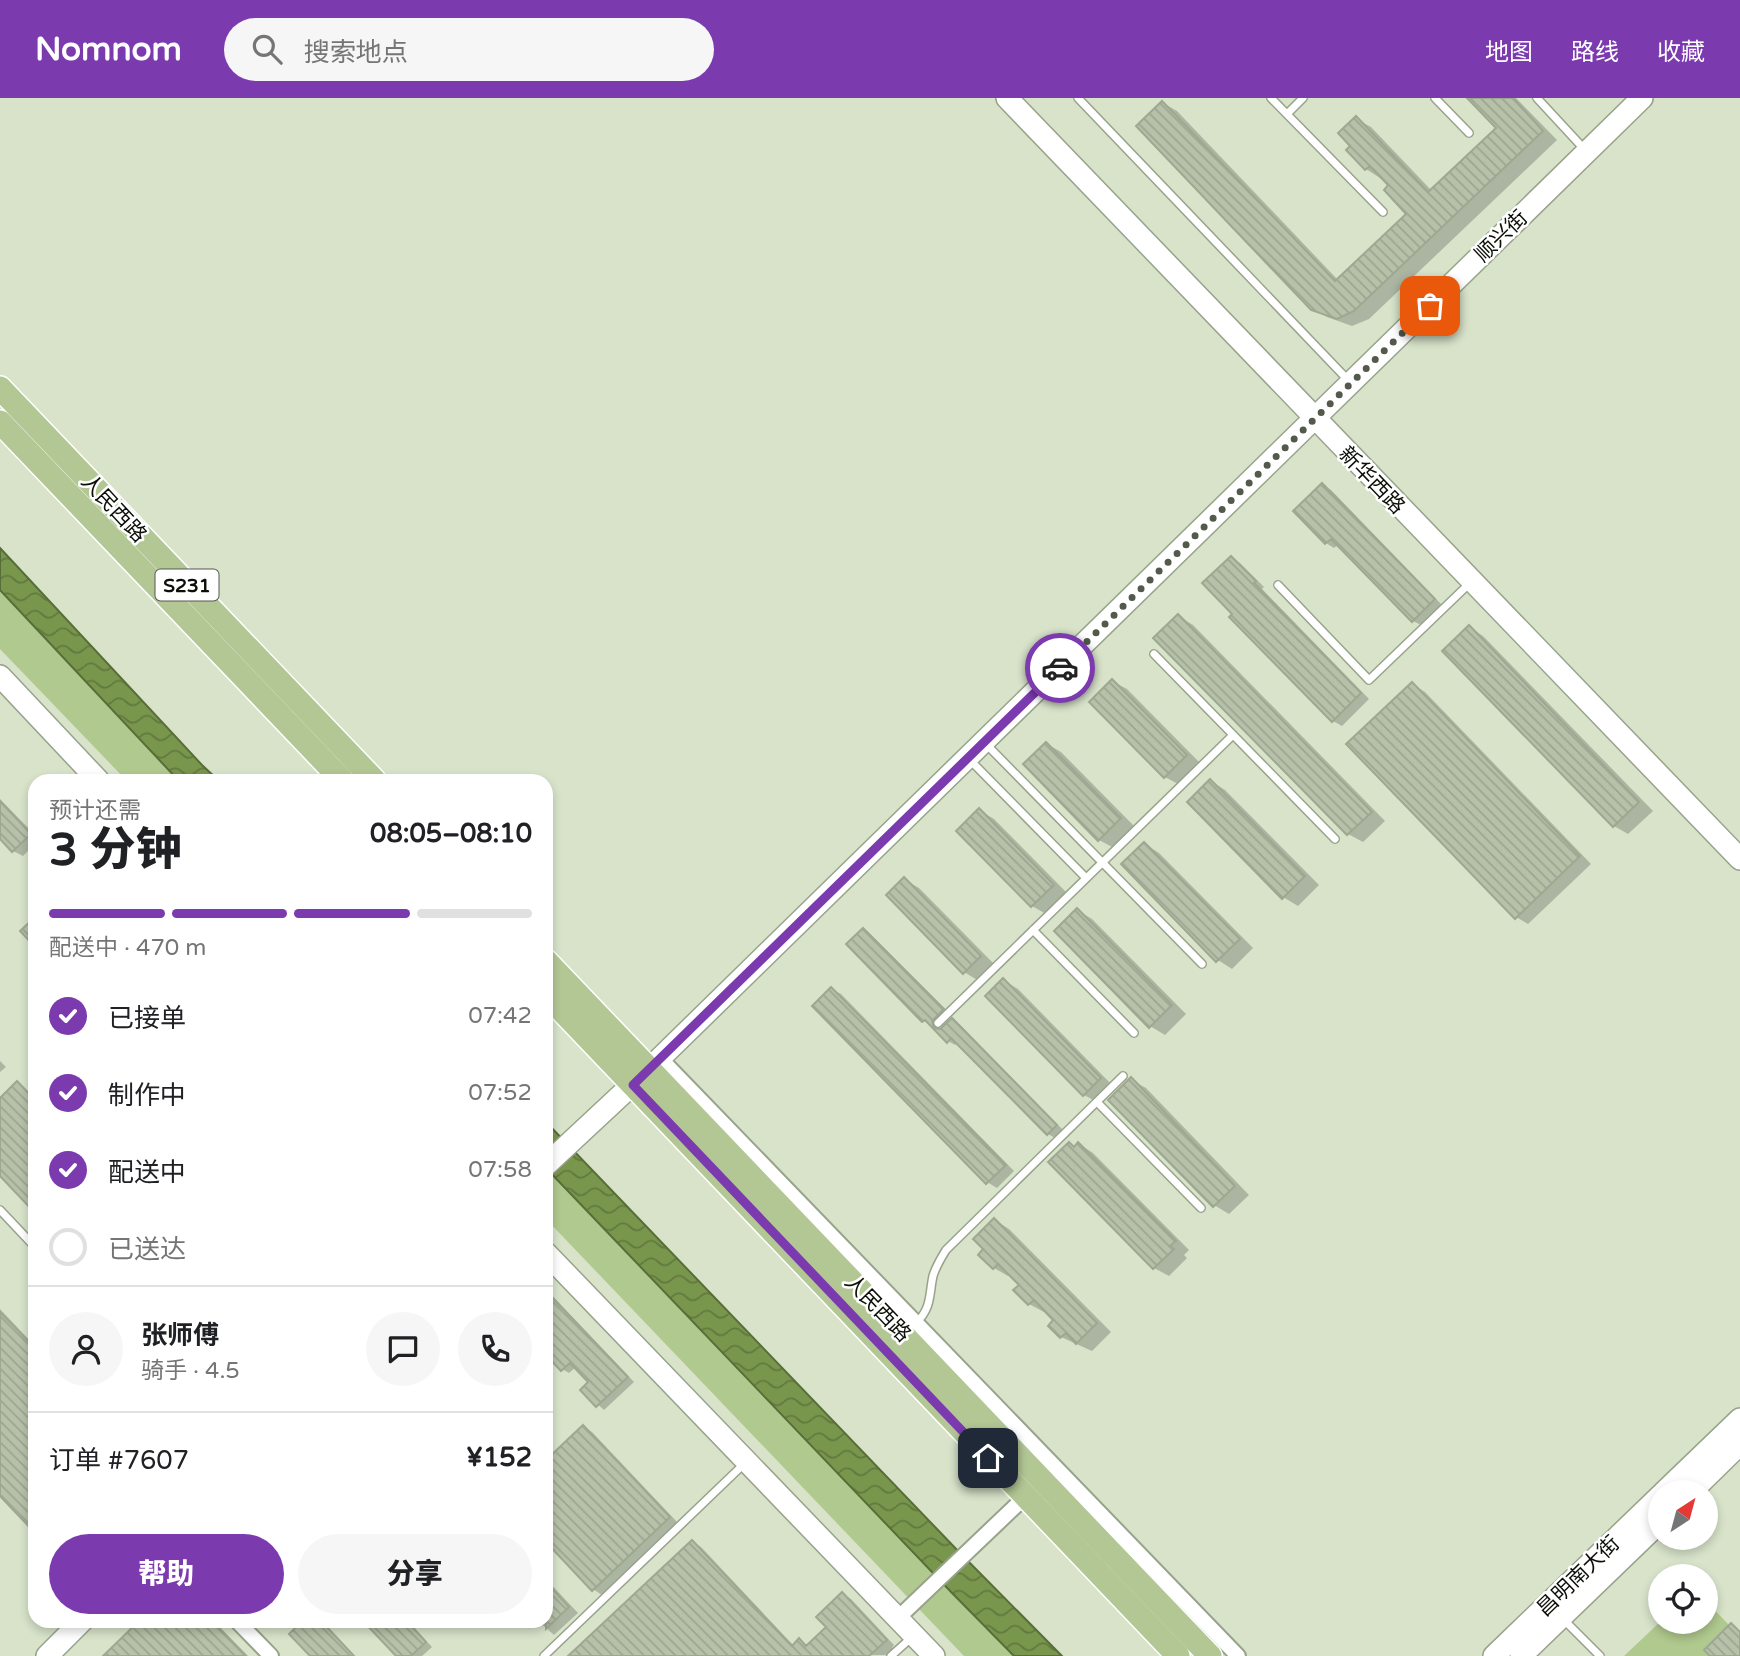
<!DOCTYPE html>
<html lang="zh">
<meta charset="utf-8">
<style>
body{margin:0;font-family:"Varela Round","Noto Sans SC",sans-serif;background:#f6f6f6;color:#202124;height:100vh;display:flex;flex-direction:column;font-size:26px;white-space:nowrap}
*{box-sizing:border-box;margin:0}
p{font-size:23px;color:#757577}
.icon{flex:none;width:38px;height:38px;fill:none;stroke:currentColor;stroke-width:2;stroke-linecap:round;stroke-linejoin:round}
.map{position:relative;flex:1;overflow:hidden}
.drawer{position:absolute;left:28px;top:676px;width:525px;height:854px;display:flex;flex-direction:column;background:#fff;border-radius:21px;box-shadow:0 4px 10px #0003}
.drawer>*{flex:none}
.needle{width:46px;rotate:36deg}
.controls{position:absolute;left:1648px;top:1382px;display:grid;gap:14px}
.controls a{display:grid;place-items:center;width:70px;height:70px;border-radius:50%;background:#fff;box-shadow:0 4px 10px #0003;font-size:35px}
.pin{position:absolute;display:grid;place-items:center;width:60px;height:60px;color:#fff;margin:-30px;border-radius:14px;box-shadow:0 4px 10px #0006}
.courier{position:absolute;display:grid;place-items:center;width:70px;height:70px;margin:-35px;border:5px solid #7c3aaf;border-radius:50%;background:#fff;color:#222;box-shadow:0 2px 9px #0007}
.headline em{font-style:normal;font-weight:800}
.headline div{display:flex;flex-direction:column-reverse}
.headline{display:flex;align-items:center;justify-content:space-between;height:119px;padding:0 21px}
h1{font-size:46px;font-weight:800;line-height:52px}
.bar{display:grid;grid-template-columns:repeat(4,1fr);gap:10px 7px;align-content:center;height:84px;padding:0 21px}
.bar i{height:9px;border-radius:5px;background:#e0e0e0}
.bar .on{background:#7c3aaf}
.bar p{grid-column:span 4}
.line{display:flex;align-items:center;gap:18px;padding:0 21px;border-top:2px solid #e0e0e0}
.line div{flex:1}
.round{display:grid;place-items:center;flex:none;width:74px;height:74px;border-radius:37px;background:#f6f6f6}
ol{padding:0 21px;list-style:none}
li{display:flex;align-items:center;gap:21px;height:77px}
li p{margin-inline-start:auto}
li .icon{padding:7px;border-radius:50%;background:#7c3aaf;color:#fff;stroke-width:4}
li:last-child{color:#757577}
li i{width:38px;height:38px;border:4px solid #e0e0e0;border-radius:50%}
.action{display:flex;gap:14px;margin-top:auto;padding:14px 21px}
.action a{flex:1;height:80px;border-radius:42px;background:#7c3aaf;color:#fff;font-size:28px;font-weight:800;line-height:80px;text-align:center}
.action a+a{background:#f6f6f6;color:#202124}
header{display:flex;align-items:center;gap:42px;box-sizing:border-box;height:98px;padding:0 35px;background:#7c3aaf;color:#fff}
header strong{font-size:33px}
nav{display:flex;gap:38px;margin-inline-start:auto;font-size:24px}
.search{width:490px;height:63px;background:#f6f6f6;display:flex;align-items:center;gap:18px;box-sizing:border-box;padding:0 24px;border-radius:38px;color:#757577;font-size:26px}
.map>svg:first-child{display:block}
</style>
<header>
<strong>Nomnom</strong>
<div class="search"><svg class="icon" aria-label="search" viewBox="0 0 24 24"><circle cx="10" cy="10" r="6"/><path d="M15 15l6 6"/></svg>搜索地点</div>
<nav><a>地图</a><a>路线</a><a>收藏</a></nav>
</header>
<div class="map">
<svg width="1740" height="1558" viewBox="0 0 1740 1558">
<defs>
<pattern id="water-waves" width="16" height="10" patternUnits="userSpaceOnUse" patternTransform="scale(1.75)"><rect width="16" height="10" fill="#79964d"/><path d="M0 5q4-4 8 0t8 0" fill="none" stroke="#62793e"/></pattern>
<pattern id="building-back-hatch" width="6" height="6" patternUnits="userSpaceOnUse" patternTransform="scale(1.75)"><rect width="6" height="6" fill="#b7c1a9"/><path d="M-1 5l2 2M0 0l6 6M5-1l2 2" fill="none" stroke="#9ca590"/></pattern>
</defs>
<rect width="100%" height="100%" fill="#d8e3ca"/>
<path fill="#b0c98e" d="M0,492l178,190h-52l-126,-131z
M546,1070l407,426 61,62h-50l-418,-437z
M1706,1503l23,24 -24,24 5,7h-86l37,-35 45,1z"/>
<path fill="url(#water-waves)" stroke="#586e38" stroke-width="2" d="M0,450l202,217 16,15h-40l-178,-190z
M546,1024l415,432 101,102h-48l-61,-62 -407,-426z"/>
<path fill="#0003" d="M1469,0h47l41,42 -188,179 -17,7 -25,-9 -15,-9 -149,-205 14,8 161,169 71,-66 -18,-29 -25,-16 -13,-23 3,-27 15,8 61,64 66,-63z
M1322,387l9,5 111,115 -21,20 -8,-4 -74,-77 -5,4 -8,-5z
M1231,460l9,5 24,24 -2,2 107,110 -27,27 -9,-5 -98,-107z
M1178,518l15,9 192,196 -22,21 -15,-8 -192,-196z
M1469,529l14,9 170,175 -25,23 -14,-8z
M1112,583l15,8 74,75 -21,21 -15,-8z
M1412,586l13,8 166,172 -63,60 -12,-7z
M1047,646l14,8 74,75 -21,21 -15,-8z
M1211,683l14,9 94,95 -21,21 -15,-9z
M0,701l35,36v9l-12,12 -10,-5 -13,-14z
M979,712l15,9 74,75 -22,20 -14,-8z
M1145,746l14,9 94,95 -21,21 -14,-9z
M904,781l15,9 76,77 -16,16 -15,-9z
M1077,812l15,9 94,95 -21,21 -15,-9z
M864,832l6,4 79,80 -10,11 1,6 12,-11 7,4 104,106 -8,8 -7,-4 -90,-92 -3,3 -7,-4 -17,-17 -8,-3z
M1003,882l15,9 97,99 -16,15 -15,-8z
M832,891l9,5 173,177 -17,17 -10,-6z
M0,963l6,6 -6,5z
M1131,982l15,8 103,107 -20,19 -15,-9z
M18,985l17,14v113l-35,-36v-78l2,2z
M1079,1046l14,9 96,97 -5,5 3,3 -18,18 -15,-8 -79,-120z
M995,1122l14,9 102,103 -19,19 -31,-14 -11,-11 6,-6 -10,-10 -2,2 -15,-8 -13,-14 5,-5 -11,-11 -2,2 -14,-8 -8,-19z
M546,1191l88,93 -30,28 -22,-20 9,-8 -15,-15 -7,6 -7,-4 -7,-18 -9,-10z
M0,1211l35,37v184l-35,-36z
M583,1329l9,5 86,91 -76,72 -9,-6 -47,-49v-93l7,8z
M692,1444l9,5 93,99 5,-5 9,5 20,-19 14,-33 9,5 43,46 -2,3 6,7 -326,1z
M546,1481l32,34 -24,22 -17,-15h9z
M142,1522h71l35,36h-142z
M305,1522h17l33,36h-43z
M364,1522h43l25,27 -10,9h-24z"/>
<path fill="url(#building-back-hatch)" stroke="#9ea891" stroke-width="2" d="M1467,0h46l30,33 -189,180 -17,8 -26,-9 -175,-184 26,-25 173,180 71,-67 -22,-24 4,-5 -18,-19 -5,4 -19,-20 4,-4 -12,-13 18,-17 72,76 68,-64z
M1322,385l113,116 -23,23 -81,-83 -6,5 -32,-33z
M1231,458l25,25 -2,2 107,110 -29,29 -103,-105 3,-3 -30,-31z
M1178,516l194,198 -25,23 -194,-197z
M1469,527l170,177 -26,25 -171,-176z
M1112,581l75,76 -23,23 -75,-76z
M1412,584l168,174 -65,63 -169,-175z
M1046,644l75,76 -23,23 -75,-77z
M1210,681l95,97 -23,23 -95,-97z
M0,703l31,33 -19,18 -12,-13z
M979,710l75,77 -23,22 -75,-76z
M1144,744l96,97 -24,23 -95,-98z
M904,779l77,79 -18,18 -77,-79z
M1077,810l95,97 -23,23 -95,-97z
M35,819v30l-15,-16z
M863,830l81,81 -12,12 2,7 6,1 12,-11 105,107 -10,10 -96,-97 -4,5 -22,-23 -3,2 -76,-78z
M1003,880l98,100 -18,18 -98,-100z
M831,889l175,178 -20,19 -174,-178z
M1131,979l104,109 -22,21 -105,-107z
M17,983l18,19v113l-35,-37v-78z
M1069,1044l5,5 4,-5 98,99 -6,5 4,3 -21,20 -105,-107z
M994,1120l103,105 -21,21 -10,-11 -6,5 -12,-12 5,-6 -19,-20 -6,5 -15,-15 6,-5 -21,-21 -5,5 -15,-14 5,-6 -10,-10z
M546,1193l82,86 -32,30 -16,-17 8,-8 -18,-19 -9,8 -14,-15 5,-5 -6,-7z
M0,1214l35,36v185l-35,-37z
M583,1327l87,92 -78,74 -46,-49v-82z
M692,1442l100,106 7,-8 7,8 20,-19 -10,-10 26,-25 45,48 -18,16h-301z
M546,1484l23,25 -23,22z
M140,1522h71l35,36h-143z
M303,1522h17l34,36h-44l-21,-22z
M362,1522h44l20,22 -15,14h-15z
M1731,1525l9,9v24h-30l-6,-6z"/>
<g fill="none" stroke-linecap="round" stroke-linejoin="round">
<defs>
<path id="lane" d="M1078,0l270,282
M1271,0l112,114
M1435,0l34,35
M1537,0l49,53
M1287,16l16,-16
M1278,487l91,95 102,-98
M1154,556l181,185
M984,644l218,222
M969,661l117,119
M1033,832l101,103
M938,925l295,-288
M1097,1004l104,106
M0,1112l35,37
M916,1225c16,-15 13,-29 17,-47 3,-10 8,-18 13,-26l177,-174
M1564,1522l36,36
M544,1558l202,-194
M891,1558l20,-18"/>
<path id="street" d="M660,960l578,598
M898,1520l127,-121
M236,1522l35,36"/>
<path id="secondary" d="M1007,0l733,761
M0,578l98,104
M546,1067l103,-96 993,-971
M546,1155l388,403
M1663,1395l77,-74
M1690,1395l50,-49
M47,1558l36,-36
M1494,1558l167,-161
M1521,1558l140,-135"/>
<path id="primary" d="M0,290l374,392
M0,324l342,358
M546,863l664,695
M546,896l632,662"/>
</defs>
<use href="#lane" stroke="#98a38c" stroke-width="10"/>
<use href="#street" stroke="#98a38c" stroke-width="18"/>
<use href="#secondary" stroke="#98a38c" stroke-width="24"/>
<use href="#primary" stroke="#fff" stroke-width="26"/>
<use href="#lane" stroke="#fff" stroke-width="7"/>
<use href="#street" stroke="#fff" stroke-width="14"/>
<use href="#secondary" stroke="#fff" stroke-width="21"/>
<use href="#primary" stroke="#b3c795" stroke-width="23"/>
</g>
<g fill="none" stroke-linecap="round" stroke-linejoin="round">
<path stroke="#53594b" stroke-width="7" stroke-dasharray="0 12.6" d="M1060,570l370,-362"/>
<path stroke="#7c3aaf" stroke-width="9" d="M988,1360l-355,-373 427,-417"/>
</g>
<g text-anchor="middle" stroke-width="5" stroke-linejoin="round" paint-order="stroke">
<rect fill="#fff" stroke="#555751" stroke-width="2" x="155.5" y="471.5" width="63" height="31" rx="5"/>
<g font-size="19" font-weight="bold" fill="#0c0f07">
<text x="187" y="494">S231</text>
</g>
<g font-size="21" fill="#0c0f07" stroke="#fff">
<text transform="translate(1501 138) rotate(-44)" y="7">顺兴街</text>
<text transform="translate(1372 382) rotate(46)" y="7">新华西路</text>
<text transform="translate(114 410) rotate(47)" y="7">人民西路</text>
<text transform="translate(878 1210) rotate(46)" y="7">人民西路</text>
<text transform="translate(1578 1478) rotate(-44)" y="7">昌明南大街</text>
</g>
</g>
</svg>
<div class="controls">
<a><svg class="needle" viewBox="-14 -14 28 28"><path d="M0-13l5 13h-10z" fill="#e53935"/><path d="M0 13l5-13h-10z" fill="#757577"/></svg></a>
<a><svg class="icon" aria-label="locate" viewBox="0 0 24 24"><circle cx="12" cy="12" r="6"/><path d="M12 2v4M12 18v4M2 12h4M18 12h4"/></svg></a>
</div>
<div class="pin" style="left:1430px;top:208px;background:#ea580c"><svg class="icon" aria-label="bag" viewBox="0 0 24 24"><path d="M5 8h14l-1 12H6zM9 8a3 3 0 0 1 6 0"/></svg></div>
<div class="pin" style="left:988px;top:1360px;background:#1f2937"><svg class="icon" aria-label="home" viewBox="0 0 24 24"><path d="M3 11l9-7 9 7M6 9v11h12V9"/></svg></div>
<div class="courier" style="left:1060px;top:570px"><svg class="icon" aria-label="car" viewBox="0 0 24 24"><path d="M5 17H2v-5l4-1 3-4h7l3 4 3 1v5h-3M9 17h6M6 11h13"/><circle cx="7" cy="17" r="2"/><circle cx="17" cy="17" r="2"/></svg></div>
<section class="drawer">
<div class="headline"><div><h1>3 分钟</h1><p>预计还需</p></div><em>08:05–08:10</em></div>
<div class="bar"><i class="on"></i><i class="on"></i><i class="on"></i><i></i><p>配送中 · 470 m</p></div>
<ol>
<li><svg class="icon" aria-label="check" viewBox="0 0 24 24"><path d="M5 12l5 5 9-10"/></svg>已接单<p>07:42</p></li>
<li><svg class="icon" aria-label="check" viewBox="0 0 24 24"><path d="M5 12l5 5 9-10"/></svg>制作中<p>07:52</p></li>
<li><svg class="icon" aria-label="check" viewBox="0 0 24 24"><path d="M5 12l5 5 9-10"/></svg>配送中<p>07:58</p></li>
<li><i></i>已送达</li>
</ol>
<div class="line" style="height:126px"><a class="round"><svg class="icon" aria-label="person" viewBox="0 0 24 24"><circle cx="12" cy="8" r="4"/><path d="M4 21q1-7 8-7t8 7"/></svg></a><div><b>张师傅</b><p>骑手 · 4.5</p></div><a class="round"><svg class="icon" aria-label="chat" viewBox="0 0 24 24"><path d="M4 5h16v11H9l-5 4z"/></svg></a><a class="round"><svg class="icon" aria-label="phone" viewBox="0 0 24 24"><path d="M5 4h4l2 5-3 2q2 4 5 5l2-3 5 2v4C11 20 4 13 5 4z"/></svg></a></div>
<div class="line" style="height:91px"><div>订单 #7607</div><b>¥152</b></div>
<div class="action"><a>帮助</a><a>分享</a></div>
</section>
</div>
